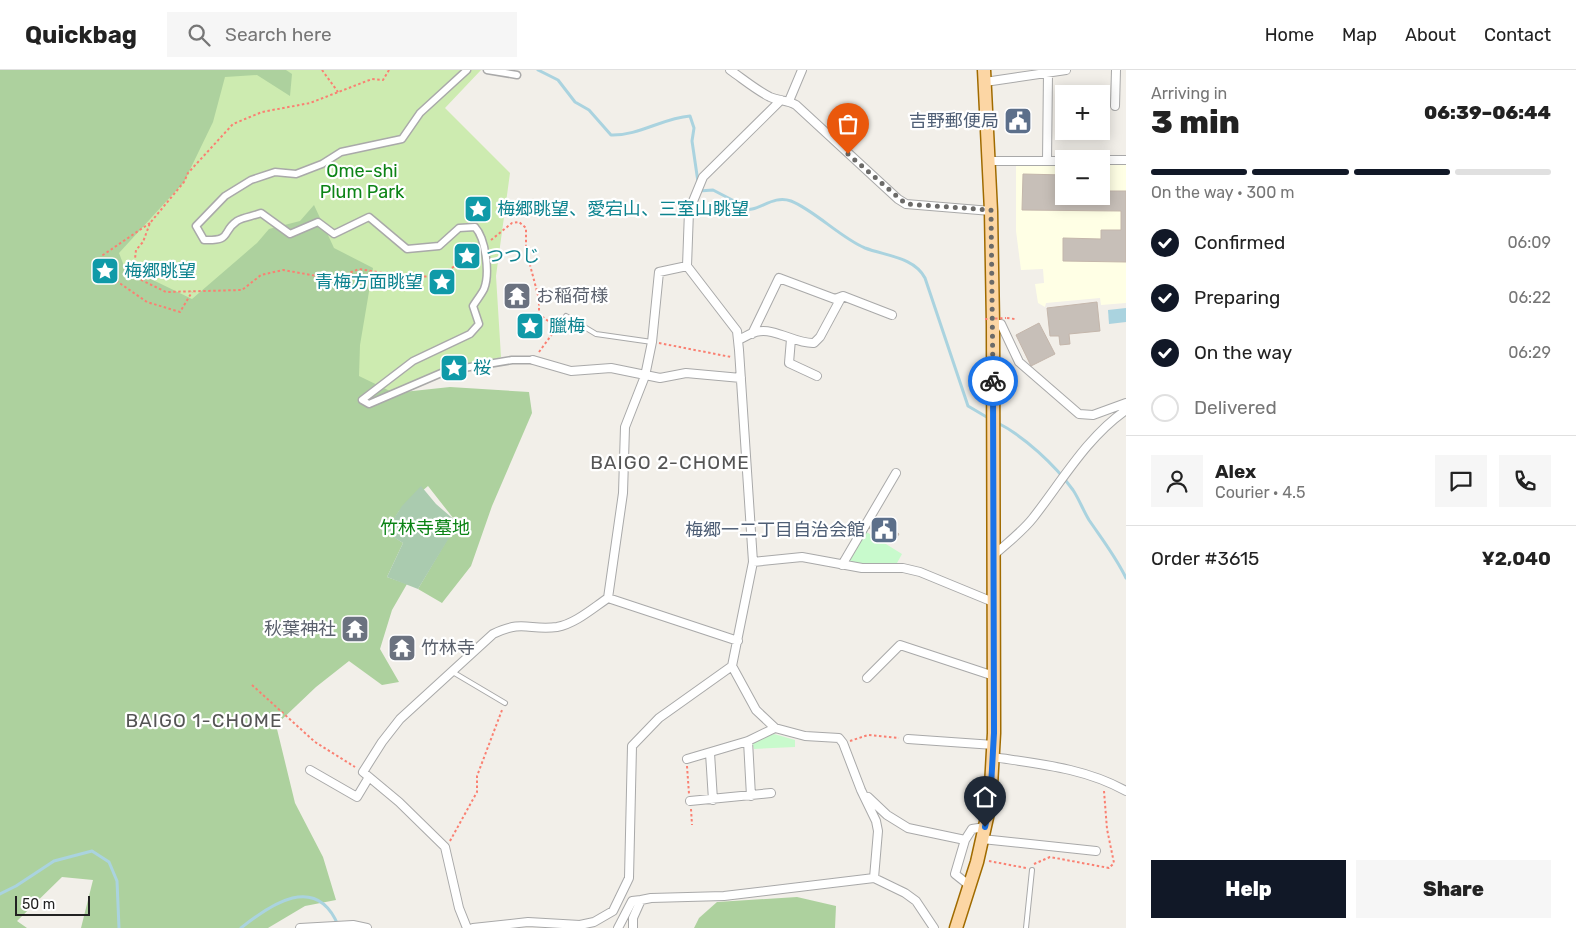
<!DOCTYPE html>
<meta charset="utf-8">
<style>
body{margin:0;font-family:Rubik,"Noto Sans JP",sans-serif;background:#f6f6f6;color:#222;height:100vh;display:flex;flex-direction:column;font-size:19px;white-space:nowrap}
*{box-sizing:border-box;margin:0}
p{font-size:16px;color:#767676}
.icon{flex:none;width:28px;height:28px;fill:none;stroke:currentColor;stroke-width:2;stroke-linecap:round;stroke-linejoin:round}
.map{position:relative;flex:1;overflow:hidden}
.details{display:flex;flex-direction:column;background:#fff;width:450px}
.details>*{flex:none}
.controls{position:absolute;left:1055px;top:15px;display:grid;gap:10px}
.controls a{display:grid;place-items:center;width:55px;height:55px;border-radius:0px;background:#fff;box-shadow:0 2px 12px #0003;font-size:25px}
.scale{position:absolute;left:15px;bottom:12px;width:75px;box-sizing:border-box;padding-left:5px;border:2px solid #222;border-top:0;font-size:14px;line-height:18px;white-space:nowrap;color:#222;-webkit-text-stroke:4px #fff;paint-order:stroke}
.pin{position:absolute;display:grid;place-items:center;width:42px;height:42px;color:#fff;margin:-51px -21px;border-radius:50% 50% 50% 0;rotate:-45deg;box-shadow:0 0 5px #0007}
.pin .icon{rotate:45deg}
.courier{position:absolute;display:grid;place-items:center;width:50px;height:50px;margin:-25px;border:4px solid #1a73e8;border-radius:50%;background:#fff;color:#222;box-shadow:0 1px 6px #0007}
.summary em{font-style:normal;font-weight:800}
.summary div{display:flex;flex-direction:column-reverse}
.summary{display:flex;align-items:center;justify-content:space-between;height:85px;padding:0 25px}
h1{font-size:32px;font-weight:800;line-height:38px}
.bar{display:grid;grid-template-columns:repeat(4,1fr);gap:8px 5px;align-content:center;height:60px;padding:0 25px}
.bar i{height:6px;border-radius:4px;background:#e0e0e0}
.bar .active{background:#111827}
.bar p{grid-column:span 4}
.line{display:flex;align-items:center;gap:12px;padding:0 25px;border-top:1px solid #e0e0e0}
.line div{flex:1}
.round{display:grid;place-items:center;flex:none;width:52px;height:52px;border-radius:0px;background:#f6f6f6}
ol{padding:0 25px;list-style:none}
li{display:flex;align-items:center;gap:15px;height:55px}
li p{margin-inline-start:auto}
li .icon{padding:5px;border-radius:50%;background:#111827;color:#fff;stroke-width:4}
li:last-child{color:#767676}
li i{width:28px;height:28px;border:2px solid #e0e0e0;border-radius:50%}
.primary-button{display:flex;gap:10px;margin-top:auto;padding:10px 25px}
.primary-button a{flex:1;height:58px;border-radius:0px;background:#111827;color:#fff;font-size:20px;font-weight:800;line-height:58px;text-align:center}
.primary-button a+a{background:#f6f6f6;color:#222}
header{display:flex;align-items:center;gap:30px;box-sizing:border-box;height:70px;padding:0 25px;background:#fff;border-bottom:1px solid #e0e0e0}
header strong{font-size:24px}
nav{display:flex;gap:28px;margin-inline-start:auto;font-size:18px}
.search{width:350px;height:45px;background:#f6f6f6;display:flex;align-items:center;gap:12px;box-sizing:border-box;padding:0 18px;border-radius:0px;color:#767676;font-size:19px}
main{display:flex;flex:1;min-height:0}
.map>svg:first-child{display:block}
</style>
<header>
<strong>Quickbag</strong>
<div class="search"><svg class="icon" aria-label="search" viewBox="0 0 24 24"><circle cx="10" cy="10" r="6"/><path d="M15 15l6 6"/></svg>Search here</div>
<nav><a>Home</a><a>Map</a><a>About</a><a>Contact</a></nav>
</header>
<main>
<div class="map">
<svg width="1126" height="858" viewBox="0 0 1126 858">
<rect width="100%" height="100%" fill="#f2efe9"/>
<path fill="#ffffe5" d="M1126,94v139l-25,2 -1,-7 -54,5 -1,4 -7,-4 -3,-19 9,-1 -1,-14 -22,1 -5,-39v-65l48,-1v31h37v-31z"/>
<path fill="#cdebb0" d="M207,0h274l-36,38 65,65 -14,103 5,81 -130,44 -156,-100 -45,-3 -64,-43z"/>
<path fill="#add19e" d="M0,0h286l6,4 -2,22 -33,-21 -32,2 -12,45 -29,60 -65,71 5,13 68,33 65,-56 12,-14 31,-8 14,-16 20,43 39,20 -13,77 -1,31 35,17 56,-6 79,5 3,21 -40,93 -21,60 -29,37 -24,-14 39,-66 -29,-37 -29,25 -13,21 17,11 -16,34 20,7 -15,26 -12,39 19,33 -17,3 -33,-24 -33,26 -40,38 19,78 28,54 13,43 -31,6 -37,22h-187l12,-48 -31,-3 -45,44 10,7h-27z
M797,827l39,9 -1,22h-141l5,-10 18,-16z"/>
<path fill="#aacbaf" d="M421,416l15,18 22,19 -40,66 -31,-12 16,-34 -18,-11 17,-26z"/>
<path fill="#c8facc" d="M865,461l37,23 -5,9 -30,2 -17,-3 -1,-3z
M774,664l21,6v7l-41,2 -2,-7z"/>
<path fill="#aad3df" d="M1126,238v14l-17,2 -1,-14z"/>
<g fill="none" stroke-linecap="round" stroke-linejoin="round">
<path stroke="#aad3df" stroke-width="3" d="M538,0l20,10 17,22 14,8 22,25c27,1 52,-17 79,-19l4,12 -2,13 6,41
M699,121l14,-1 25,13 2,6c18,5 31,-15 51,-8 23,9 50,37 74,47 21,8 49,9 60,30l43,128 22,13
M996,352c28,14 59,43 77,68 6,9 10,20 16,30 13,19 27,37 37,58
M0,824l16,-8 38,-25 38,-10 17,11 8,19 2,47
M241,858c30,-24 75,-55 97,-3"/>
</g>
<path fill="#c7bfb8" stroke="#c4b6ab" d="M1023,104l41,1v21h37v-5h25v71l-63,-1v-23l38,1v-9h20v-19l-99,-1z
M1097,232l3,29 -31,3 1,10 -10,1 -1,-9h-9l-3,-28z
M1039,253l16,31 -24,12 -15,-31z
M876,447l23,17 -6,9 -24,-15z"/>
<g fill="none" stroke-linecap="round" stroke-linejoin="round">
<defs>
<path id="service" d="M566,246l30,18 56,8
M451,601l54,32
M1026,858l6,-58"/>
<path id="pedestrian" d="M467,0l-47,43 -18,26 -61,13 -19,12 -26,10 -21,-2 -24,8 -26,16 -29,30 8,14c29,1 17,-8 33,-19 6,-4 17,-5 24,-8l29,21 28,-12 16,12 35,-17 38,32 32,-3 20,-18 16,-1c11,12 15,47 9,62 -3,6 -8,12 -11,17l6,18 -9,10 -57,27 -51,39 7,4 77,-33 66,-11h21
M487,0l30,5"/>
<path id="minor" d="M730,0c13,9 26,20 40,27 9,4 18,3 26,8l102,94 8,5 85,7
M985,12l81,-12
M789,31l13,-31
M1115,36l1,-36
M1101,90h25
M989,91h75
M1047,91l1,-88
M687,196l2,-55 14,-34 78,-77
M993,254h8l18,38 60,52 14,1 33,-12
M752,264l27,-56 56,21 8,-3 49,19
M791,269l-2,24 28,13
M738,270c6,-2 12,-7 18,-8 19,-5 39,12 58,11l6,-6 21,-39
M533,290l38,11 40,-3 49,10 26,-5 55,5
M994,485c13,-12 28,-23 39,-37 29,-37 54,-81 93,-108
M753,492l49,-5 60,11h41l17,4 73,30
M842,495l54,-92
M738,571l-130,-43 15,-105 2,-66 20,-51 7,-34 7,-70 28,-6 50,65 2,19 14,212 -21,104 24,44 19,18
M867,608l33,-33 94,31
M908,669l86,6
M748,671l3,55
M710,683l3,47
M993,687c46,7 92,11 133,34
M687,689l61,-18 27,-13 30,8 34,2 4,5 18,47 15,31 2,10 -4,47
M310,700l47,27 12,-20
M868,727l19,18 21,13 57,12
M690,731l81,-8
M982,769l114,12
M970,816l-15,-12 10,-34 7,-11 13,-2
M300,858l53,-3 14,3
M467,858l-8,-20 -14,-61 -46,-45 -36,-30 19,-30 18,-23 93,-85c31,-15 36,-3 64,-7 18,-3 36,-19 51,-29
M473,858l55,-6 52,3 14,-3 19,-11 16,-33 3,-132 27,-28 73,-52
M618,858l14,-27 9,-1
M633,858v-10l8,-18 10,-2 73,-2 150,-18 31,15 11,8 18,27"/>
<path id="primary" d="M956,858l21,-66 13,-58 4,-71 -1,-409 -2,-113 -7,-141"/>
</defs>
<use href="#service" stroke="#a9a9a9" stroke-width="6"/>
<use href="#pedestrian" stroke="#a9a9a9" stroke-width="9"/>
<use href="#minor" stroke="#a9a9a9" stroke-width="10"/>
<use href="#primary" stroke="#a06b00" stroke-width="15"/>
<path stroke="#fa8072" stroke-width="2" stroke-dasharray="2.5 2.5" stroke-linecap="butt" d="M322,0l16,22
M389,0l-6,10 -11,-1 -62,24 -48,9 -29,12 -45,49 -4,9 -34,41 -7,19 -7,8 -3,26 33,16 76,-2 19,-15 22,-5 51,9 25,-10 49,8 30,-1 17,-10 18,-24
M150,153l-47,32 -1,16 45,31 33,10 12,-20
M491,170l21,-17 7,-1 7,6v22l13,49v15l18,14
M1007,248l8,1
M659,273l72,14
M539,282l22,-30
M252,615l63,57 40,25
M850,671l18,-6 31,3
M687,696l2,28
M691,739l1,16
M450,771l27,-49v-16l25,-66
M989,791l37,7
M1034,794l16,-7 59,11 5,-5 -7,-34 -3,-38"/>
<use href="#service" stroke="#fff" stroke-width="4"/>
<use href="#pedestrian" stroke="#fff" stroke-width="6"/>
<use href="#minor" stroke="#fff" stroke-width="8"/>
<use href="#primary" stroke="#fcd6a4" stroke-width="12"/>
<path stroke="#fa8072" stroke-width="2" stroke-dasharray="2.5 2.5" stroke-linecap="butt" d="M985,249l21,-1"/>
</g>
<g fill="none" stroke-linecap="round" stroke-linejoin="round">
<path stroke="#6b6a68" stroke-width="5" stroke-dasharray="0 9" d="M848,84l58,50 85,6 2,171"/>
<path stroke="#1a73e8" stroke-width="6" d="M985,757l5,-23 4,-71 -1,-352"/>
</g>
<defs>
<symbol id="civic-square" viewBox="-11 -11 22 22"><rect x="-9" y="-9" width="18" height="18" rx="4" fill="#5c6f8a" stroke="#fff"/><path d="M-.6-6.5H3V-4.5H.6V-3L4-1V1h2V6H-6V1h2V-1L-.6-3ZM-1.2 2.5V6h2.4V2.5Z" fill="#fff"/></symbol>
<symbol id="sight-square" viewBox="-11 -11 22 22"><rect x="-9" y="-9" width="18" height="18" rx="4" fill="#0f9aa8" stroke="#fff"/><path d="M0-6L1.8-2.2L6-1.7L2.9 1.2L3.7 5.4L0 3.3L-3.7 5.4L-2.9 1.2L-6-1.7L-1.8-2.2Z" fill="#fff"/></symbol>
<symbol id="temple-square" viewBox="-11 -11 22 22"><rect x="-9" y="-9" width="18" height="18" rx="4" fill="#6b7280" stroke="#fff"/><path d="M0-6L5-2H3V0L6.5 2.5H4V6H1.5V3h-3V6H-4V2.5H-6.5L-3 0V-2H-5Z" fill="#fff"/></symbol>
</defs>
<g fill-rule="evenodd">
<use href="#civic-square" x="1002" y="35" width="32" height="32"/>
<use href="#sight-square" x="462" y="123" width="32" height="32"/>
<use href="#sight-square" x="451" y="170" width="32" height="32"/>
<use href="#sight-square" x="89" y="185" width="32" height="32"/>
<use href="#sight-square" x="426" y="196" width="32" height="32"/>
<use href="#temple-square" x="501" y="210" width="32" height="32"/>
<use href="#sight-square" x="514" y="240" width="32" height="32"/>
<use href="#sight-square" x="438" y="282" width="32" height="32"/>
<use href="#civic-square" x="868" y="444" width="32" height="32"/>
<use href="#temple-square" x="339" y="543" width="32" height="32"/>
<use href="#temple-square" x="386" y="562" width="32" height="32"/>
</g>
<g text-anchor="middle" stroke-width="4.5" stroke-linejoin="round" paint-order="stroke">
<g font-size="18" fill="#4e5e75" stroke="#fff" text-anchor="end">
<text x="999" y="57">吉野郵便局</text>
<text x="865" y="466">梅郷一二丁目自治会館</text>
</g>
<g font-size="18" fill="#0c8416" stroke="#fff">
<text x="362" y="107">Ome-shi<tspan x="362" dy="21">Plum Park</tspan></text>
<text x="425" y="464">竹林寺墓地</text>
</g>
<g font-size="18" fill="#0d838f" stroke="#fff" text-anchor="start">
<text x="497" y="145">梅郷眺望、愛宕山、三室山眺望</text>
<text x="486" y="192">つつじ</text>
<text x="124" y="207">梅郷眺望</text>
<text x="423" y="218" text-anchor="end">青梅方面眺望</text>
<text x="549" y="262">臘梅</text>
<text x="473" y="304">桜</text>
</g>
<g font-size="18" fill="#5b616d" stroke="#fff" text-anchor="start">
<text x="536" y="232">お稲荷様</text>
<text x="336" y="565" text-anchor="end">秋葉神社</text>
<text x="421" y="584">竹林寺</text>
</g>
<g font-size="19" letter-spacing="1" fill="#555" stroke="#fff">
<text x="670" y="399">BAIGO 2-CHOME</text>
<text x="204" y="657">BAIGO 1-CHOME</text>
</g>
</g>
</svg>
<div class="controls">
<a>+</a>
<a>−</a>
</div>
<div class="scale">50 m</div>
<div class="pin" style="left:848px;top:84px;background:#ea580c"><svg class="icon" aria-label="bag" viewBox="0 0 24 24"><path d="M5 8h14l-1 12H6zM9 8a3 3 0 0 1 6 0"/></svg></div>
<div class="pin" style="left:985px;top:757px;background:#1f2937"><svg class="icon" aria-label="home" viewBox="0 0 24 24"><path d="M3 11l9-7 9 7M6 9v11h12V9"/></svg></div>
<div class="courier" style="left:993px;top:311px"><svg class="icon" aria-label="bike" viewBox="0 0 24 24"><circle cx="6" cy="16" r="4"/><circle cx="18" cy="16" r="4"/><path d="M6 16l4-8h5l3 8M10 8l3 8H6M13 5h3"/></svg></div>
</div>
<section class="details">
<div class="summary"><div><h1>3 min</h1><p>Arriving in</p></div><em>06:39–06:44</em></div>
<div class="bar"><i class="active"></i><i class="active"></i><i class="active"></i><i></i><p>On the way · 300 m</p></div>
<ol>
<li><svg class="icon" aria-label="check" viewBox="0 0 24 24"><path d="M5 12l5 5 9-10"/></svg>Confirmed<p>06:09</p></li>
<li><svg class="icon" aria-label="check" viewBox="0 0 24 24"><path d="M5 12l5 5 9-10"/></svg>Preparing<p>06:22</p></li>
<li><svg class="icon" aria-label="check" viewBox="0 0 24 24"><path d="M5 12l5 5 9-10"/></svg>On the way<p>06:29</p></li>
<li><i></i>Delivered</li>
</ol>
<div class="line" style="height:90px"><a class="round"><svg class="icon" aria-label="person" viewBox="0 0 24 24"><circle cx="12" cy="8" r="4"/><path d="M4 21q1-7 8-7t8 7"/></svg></a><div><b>Alex</b><p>Courier · 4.5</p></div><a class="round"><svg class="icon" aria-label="chat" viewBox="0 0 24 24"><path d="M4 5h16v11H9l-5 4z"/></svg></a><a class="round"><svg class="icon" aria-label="phone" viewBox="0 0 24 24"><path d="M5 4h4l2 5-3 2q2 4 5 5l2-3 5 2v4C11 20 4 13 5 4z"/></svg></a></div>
<div class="line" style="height:65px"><div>Order #3615</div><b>¥2,040</b></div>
<div class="primary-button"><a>Help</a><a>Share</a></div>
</section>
</main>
